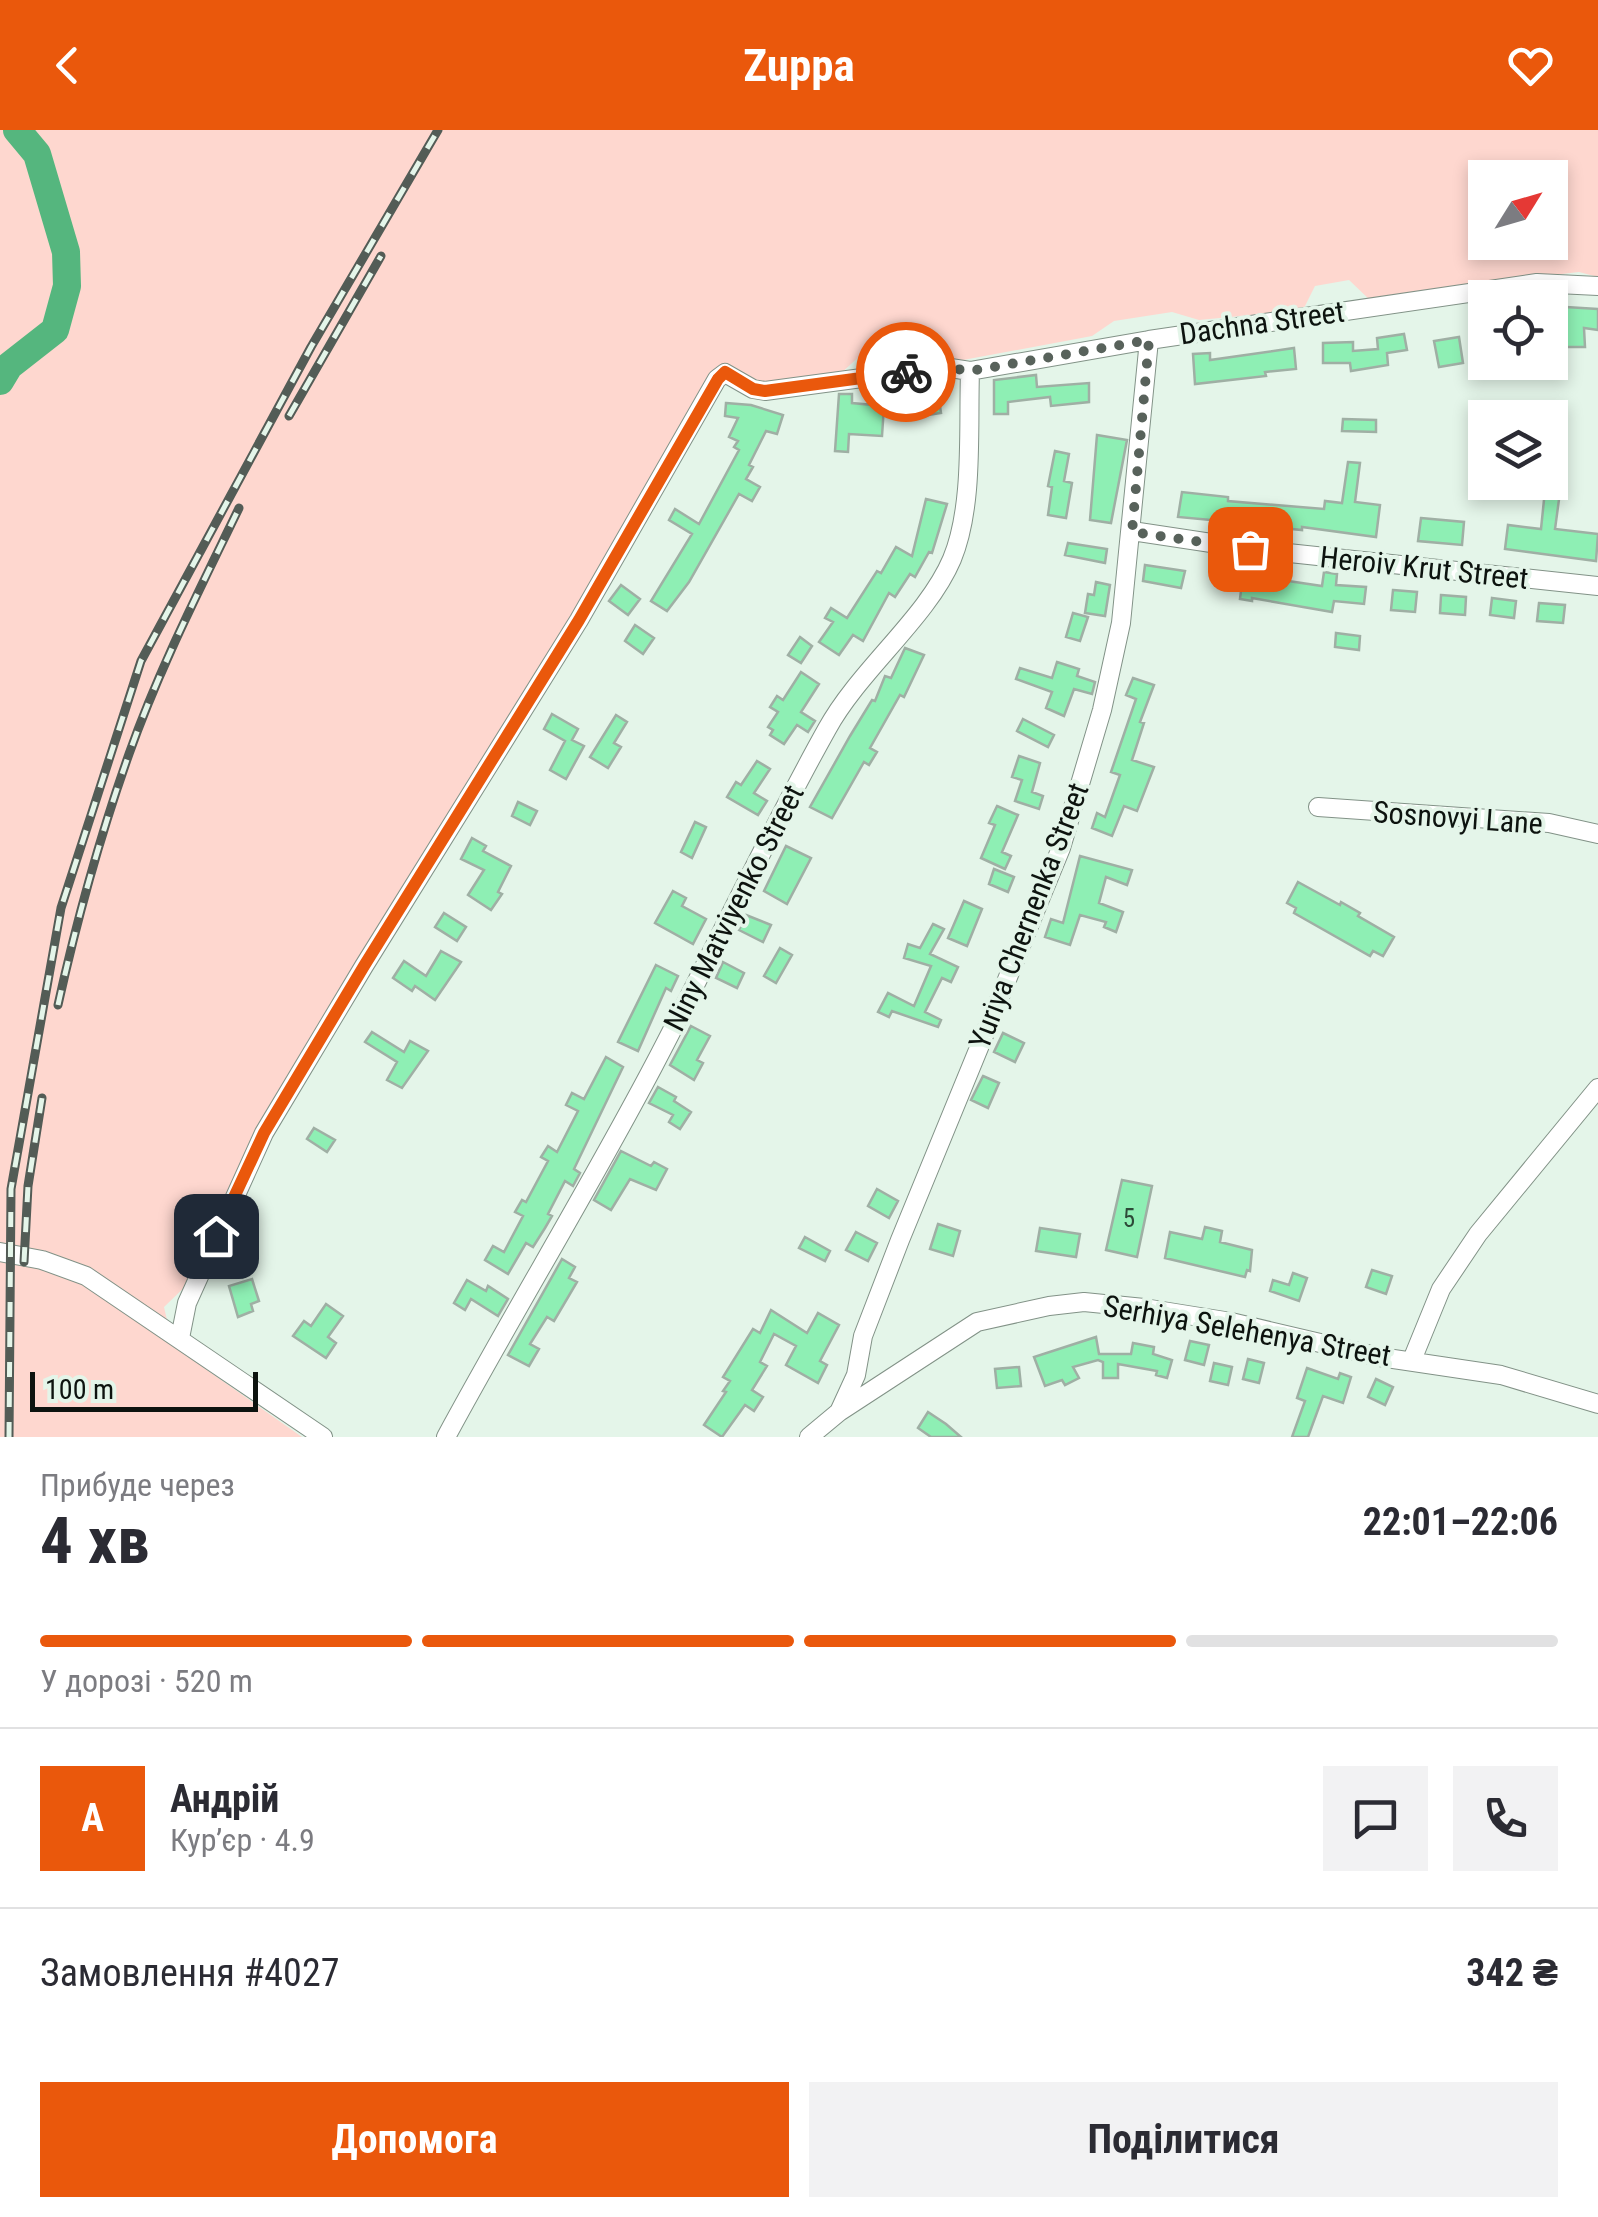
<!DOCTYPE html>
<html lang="uk">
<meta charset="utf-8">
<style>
body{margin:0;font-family:"Roboto Condensed",sans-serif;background:#f2f2f3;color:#2b2b33;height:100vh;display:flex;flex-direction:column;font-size:38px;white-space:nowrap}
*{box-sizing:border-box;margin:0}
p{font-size:32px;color:#7c7c81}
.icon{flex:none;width:55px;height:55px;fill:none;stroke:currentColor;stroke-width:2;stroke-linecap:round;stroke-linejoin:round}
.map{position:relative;height:1307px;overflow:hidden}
.side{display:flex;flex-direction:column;background:#fff;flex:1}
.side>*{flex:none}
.needle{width:65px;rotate:53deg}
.buttons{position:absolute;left:1468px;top:30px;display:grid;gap:20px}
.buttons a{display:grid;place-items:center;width:100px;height:100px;border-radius:0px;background:#fff;box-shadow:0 5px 15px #0003;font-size:50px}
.scale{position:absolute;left:30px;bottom:25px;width:228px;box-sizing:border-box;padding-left:10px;border:5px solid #0d130f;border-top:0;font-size:28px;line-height:35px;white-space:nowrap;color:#0d130f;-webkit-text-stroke:8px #e4f5e9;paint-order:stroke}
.pin{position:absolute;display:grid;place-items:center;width:85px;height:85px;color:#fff;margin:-42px;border-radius:20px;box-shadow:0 5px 15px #0006}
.courier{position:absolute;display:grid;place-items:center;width:100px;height:100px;margin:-50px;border:8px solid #ea580c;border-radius:50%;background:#fff;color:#222;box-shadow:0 2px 12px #0007}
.headline em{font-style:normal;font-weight:700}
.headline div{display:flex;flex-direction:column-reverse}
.headline{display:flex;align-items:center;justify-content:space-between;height:170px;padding:0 40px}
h1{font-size:65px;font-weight:700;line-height:75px}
.bar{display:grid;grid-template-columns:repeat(4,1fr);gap:15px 10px;align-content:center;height:120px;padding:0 40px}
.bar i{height:12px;border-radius:8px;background:#e1e1e2}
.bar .active{background:#ea580c}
.bar p{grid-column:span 4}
.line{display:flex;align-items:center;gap:25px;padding:0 40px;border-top:2px solid #e1e1e2}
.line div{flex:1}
.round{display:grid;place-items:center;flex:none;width:105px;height:105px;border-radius:0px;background:#f2f2f3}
.button{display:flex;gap:20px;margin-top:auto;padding:20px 40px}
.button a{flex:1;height:115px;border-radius:0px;background:#ea580c;color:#fff;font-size:40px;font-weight:700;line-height:115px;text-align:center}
.button a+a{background:#f2f2f3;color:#2b2b33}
header{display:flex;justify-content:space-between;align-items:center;height:130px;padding:0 40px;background:#ea580c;color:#fff;font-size:45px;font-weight:700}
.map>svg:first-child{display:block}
</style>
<header><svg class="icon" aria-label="back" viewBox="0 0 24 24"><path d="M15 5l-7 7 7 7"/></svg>Zuppa<svg class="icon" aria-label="heart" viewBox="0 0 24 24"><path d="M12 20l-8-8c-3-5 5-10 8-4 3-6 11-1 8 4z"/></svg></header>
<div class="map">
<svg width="1598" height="1307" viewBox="0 0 1598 1307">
<rect width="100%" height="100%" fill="#e4f5e9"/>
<path fill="#fed7cf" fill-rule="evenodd" d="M0,0h1598v147l-19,-5 -117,14 -90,16 -23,-22 -34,6 -12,24 -104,10 -27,-8 -58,9 -22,15 -145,27 -23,-11 -18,12 -42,-12 -27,25 -78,8 -25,-17 -18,2 -217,370 -252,417 -55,123 -28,27 9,39 129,91h-302zM1485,48h65v64h-65z"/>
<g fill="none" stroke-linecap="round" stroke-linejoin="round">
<path stroke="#55b67e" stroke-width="28" d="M0,251l9,-15 46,-36 12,-44 -1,-34 -29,-98 -20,-24"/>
</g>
<path fill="#8eefb4" stroke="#9fafa4" stroke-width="2.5" d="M1566,177l32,2v21l-14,-2 1,19h-20z
M1404,204l3,16 -20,3 1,12 -37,6 -1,-8h-27v-20l30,-1v9l25,-2 -1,-11z
M1459,207l4,26 -24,4 -5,-26z
M1294,218l2,21 -31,3 1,4 -71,8 -2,-30 17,-1v7z
M1036,245l1,12 52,-4v19l-38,4 -1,-9 -42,5v12h-14v-34z
M938,262l3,21 -20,3 -3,-21z
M839,264h13v9l32,3 -2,30 -33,-2 -1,18 -13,-1z
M726,273l25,2 32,10 -6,19 -11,-3 -17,34 4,2 -7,12 14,8 -8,14 -13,-7 -50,88 -22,29 -16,-10 41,-67 -23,-14 6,-11 24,15 40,-74 -5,-3 4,-6 -9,-4 9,-19 -13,-2z
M1343,289l33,1v12l-34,-1z
M1097,305l30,5 -16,83 -21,-3z
M1055,321l14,3 -5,27 8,2 -6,35 -18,-3 4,-28 -4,-1z
M1348,332l12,1 -5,39 25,3 -4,32 -74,-10v3l-48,-5 -1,5 -10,-1v6l-12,-2 1,-11 -54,-5 4,-25 46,5v4l96,8 1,-8 17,2z
M1545,360l15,2 -5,37 43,5 -2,27 -91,-12 3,-24 33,4z
M926,369l21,5 -15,49 -3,-1 -14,25 -5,-3 -15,23 -6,-4 -26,48 -10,-6 -14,20 -20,-13 14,-20 -8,-4 6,-10 16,10 30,-47 4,2 15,-26 16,9z
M1421,388l43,4 -2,23 -44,-4z
M1068,413l39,6 -2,14 -40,-8z
M1145,435l40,6 -4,17 -38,-7z
M1244,436l12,2 -1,8 67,10 2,-14 13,2 -1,11 30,2 -2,17 -30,-3 -2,11 -80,-14v3l-12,-2z
M1096,452l14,3 -5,31 -20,-3 3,-19 6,1z
M621,455l19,14 -12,16 -19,-14z
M1393,460l24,2 -2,20 -24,-2z
M1441,465l25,2 -1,18 -25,-2z
M1492,468l24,3 -2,17 -24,-3z
M1539,473l26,2 -2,18 -26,-2z
M1073,483l15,4 -8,24 -14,-4z
M635,495l19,13 -11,16 -18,-13z
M1336,503l24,3 -1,14 -24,-3z
M800,507l12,9 -11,17 -13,-8z
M905,518l19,7 -20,42 -4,-2 -30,53 7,4 -8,13 -5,-3 -32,56 -22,-11 40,-71 22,-36 3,1 10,-25 6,2z
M1057,532l22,7 -2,7 18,6 -3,12 -18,-5 -10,27 -18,-8 6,-16 -36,-13 4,-11 32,10z
M801,542l18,12 -18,28 14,9 -7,11 -11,-7 -13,19 -14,-9 3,-5 -5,-3 10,-15 -8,-5 7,-11 6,4z
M1133,548l21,7 -14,37 4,1 -12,37 22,7 -17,44 -13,-5 -12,30 -20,-8 5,-15 8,4 15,-42 -9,-3 25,-73 -10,-4z
M552,584l26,15 -6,11 12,6 -18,33 -16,-9 15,-29 -21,-12z
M616,585l11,7 -13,21 7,4 -13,21 -18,-11z
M1023,589l31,16 -6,12 -31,-16z
M1019,626l21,7 -8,29 11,4 -4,13 -24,-8 7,-21 -10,-3z
M757,631l13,8 -16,24 13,8 -9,14 -31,-18 9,-15 5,3z
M518,672l19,9 -7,14 -18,-9z
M997,676l21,9 -16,37 9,4 -6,13 -24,-11 14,-33 -6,-2z
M695,692l11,5 -14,31 -11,-6z
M472,708l14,8 -3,5 28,15 -13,26 4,2 -11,16 -23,-15 16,-25 -23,-11z
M786,716l25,12 -24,46 -23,-13z
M1080,726l52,14 -5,15 -21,-8 -7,26 24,9 -7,20 -12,-5 2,-5 -26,-7 -10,30 -25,-8 6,-18 12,4z
M994,739l20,8 -6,15 -19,-8z
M1298,752l42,23 1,-3 19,11 -2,3 36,21 -11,19 -10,-5 -3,5 -76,-43 2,-5 -9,-5z
M673,761l13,7 -4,8 24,13 -13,25 -38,-21z
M964,771l18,8 -15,37 -19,-8z
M444,783l22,14 -9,14 -22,-14z
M746,785l25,10 -8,17 -24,-12z
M933,794l11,5 -14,25 28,13 -7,15 -9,-4 -17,34 16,8 -3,7 -46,-16 -3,6 -11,-5 10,-19 26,13 17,-40 -27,-8 4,-14 12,4z
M780,818l12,7 -16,28 -12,-7z
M441,821l20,11 -26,38 -20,-14 -3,5 -19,-13 11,-17 22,15z
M723,832l21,11 -7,15 -21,-10z
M656,835l22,11 -7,15 -5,-3 -28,63 -20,-9z
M691,896l19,10 -13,24 6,3 -9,17 -24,-15z
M372,902l32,20 6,-11 18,10 -26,37 -15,-8 10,-18 -32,-20z
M1003,903l21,10 -9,19 -21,-10z
M606,927l17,10 -49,102 6,4 -7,13 -8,-5 -17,33 4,2 -7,12 -12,19 -7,-4 -18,31 -23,-14 8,-14 11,6 19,-36 -8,-4 7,-12 4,2 22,-41 -7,-4 7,-11 9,6 21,-41 -12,-6 6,-12 12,6z
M983,946l16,7 -11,25 -17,-8z
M658,957l18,10 -2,4 17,11 -11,17 -11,-7 4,-7 -24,-12z
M314,998l21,12 -8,12 -20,-13z
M621,1021l30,15 3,-4 13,7 -11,21 -26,-11 -19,31 -17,-10z
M1122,1050l30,6 -15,71 -31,-7z
M877,1059l21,12 -9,17 -21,-12z
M938,1094l22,7 -7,25 -23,-7z
M1205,1097l17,4 -2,11 32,8 -2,21 -3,-1 -2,7 -80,-19 5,-26 32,7z
M1040,1098l40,6 -4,23 -40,-6z
M856,1102l21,11 -9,18 -22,-11z
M805,1107l25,14 -5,10 -26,-13z
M562,1129l13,8 -6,11 8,4 -23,39 -7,-4 -17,27 9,5 -10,17 -21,-11z
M1372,1140l20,6 -6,18 -20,-7z
M1293,1143l14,5 -8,23 -29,-10 3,-11 16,5z
M252,1149l7,22 -8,3 2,7 -15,6 -9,-31z
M467,1150l19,11 2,-5 20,13 -10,17 -27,-17 -6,11 -11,-7z
M326,1174l17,12 -15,21 8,6 -10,15 -33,-22 11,-15 7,5z
M771,1180l36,23 11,-20 21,12 -19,36 7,4 -9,18 -32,-18 10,-19 -22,-12 -14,28 7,4 -15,24 11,7 -9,14 -9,-6 -23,32 -18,-12 22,-33 -3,-1 7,-10 -7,-4 30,-48 7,4z
M1096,1207l3,17h32l2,-11 21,4 -1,7 19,6 -5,18 -11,-3 1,-4 -39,-7v14h-15v-16l-5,-2 -25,7 6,11 -14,7 -3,-5 -17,6 -11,-29z
M1190,1211l19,4 -5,20 -19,-5z
M1248,1229l16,4 -5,20 -16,-4z
M1214,1233l18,4 -4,18 -18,-4z
M1019,1237l2,19 -24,2 -2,-19z
M1307,1238l31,11 2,-6 11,4 -8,26 -20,-7 -15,41h-16l13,-36 -8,-3z
M1376,1249l17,8 -8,18 -17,-8z
M928,1282l18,12 15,13h-30l-13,-9z"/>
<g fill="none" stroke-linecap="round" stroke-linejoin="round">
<defs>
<path id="minor" d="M1132,401l119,18 347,37
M1318,677l231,16 49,11
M0,1122l42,8 44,16 237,161
M180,1208l7,-35 77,-170 100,-167 215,-346 138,-241 8,-6 28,16 12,2 179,-24 26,4 179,-31 388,-57 61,3
M1412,1230l29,-71 37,-55 120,-146
M839,1282l17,-37 7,-39 37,-96 161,-392 41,-138 19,-87 28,-283
M446,1307c67,-124 141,-245 207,-370 59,-112 112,-227 174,-338 33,-60 100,-111 125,-170 22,-53 16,-131 18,-188
M809,1307l30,-25 138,-90 72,-16 35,-4 60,6 87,14 149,35 121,18 97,29"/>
</defs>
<use href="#minor" stroke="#829287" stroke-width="20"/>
<use href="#minor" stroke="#fff" stroke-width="18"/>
<defs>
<path id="rail" d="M289,286l92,-160
M58,875c19,-86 42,-169 71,-251 30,-85 71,-165 110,-246
M24,1132l4,-76 14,-88
M9,1307l2,-248 50,-281 80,-247 170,-314 127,-217"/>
</defs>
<use href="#rail" stroke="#535c56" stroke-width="9"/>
<use href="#rail" stroke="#e4f5e9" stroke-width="5" stroke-dasharray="15" stroke-linecap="butt"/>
</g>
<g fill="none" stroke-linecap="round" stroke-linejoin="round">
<path stroke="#58625b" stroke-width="10" stroke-dasharray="0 18" d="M906,242l38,-5 26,4 179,-31 -17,192 118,17"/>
<path stroke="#ea580c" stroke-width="12" d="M216,1106l48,-103 100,-167 215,-346 139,-241 7,-7 28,17 12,2 141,-19"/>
</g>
<g text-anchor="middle" stroke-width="8" stroke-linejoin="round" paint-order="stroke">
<g font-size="25" fill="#2d4a38">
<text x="1129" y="1097">5</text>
</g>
<g font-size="30" fill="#0d130f" stroke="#e4f5e9">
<text transform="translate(1262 193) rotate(-8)" y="10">Dachna Street</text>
<text transform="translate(1424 438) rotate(6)" y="10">Heroiv Krut Street</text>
<text transform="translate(1458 688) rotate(4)" y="10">Sosnovyi Lane</text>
<text transform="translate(734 778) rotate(-63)" y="10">Niny Matviyenko Street</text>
<text transform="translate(1029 786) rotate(-69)" y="10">Yuriya Chernenka Street</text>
<text transform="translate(1247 1201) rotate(10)" y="10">Serhiya Selehenya Street</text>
</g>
</g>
</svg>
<div class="buttons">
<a><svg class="needle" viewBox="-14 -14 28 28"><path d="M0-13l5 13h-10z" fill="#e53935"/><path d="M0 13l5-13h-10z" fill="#7c7c81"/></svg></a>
<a><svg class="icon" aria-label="locate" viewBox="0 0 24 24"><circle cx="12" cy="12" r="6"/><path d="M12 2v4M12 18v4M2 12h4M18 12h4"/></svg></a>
<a><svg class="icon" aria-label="layers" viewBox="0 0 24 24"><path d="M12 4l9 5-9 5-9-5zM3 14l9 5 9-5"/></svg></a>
</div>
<div class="scale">100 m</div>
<div class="pin" style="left:1250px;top:419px;background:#ea580c"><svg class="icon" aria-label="bag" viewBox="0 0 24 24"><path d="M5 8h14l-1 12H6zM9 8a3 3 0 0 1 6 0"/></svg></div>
<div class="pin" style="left:216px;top:1106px;background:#1f2937"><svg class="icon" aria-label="home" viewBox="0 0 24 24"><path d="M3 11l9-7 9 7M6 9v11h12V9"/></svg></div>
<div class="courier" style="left:906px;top:242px"><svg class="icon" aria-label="bike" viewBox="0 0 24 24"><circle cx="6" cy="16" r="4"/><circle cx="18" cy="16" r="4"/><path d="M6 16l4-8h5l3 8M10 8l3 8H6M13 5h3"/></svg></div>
</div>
<section class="side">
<div class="headline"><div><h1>4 хв</h1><p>Прибуде через</p></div><em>22:01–22:06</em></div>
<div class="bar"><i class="active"></i><i class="active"></i><i class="active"></i><i></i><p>У дорозі · 520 m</p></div>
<div class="line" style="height:180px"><b class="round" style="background:#ea580c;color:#fff">А</b><div><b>Андрій</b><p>Кур’єр · 4.9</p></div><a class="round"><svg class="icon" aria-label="chat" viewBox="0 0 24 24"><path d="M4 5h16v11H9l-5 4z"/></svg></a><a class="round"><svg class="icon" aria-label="phone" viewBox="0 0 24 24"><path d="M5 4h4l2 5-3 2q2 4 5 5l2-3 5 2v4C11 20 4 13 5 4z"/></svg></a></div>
<div class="line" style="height:130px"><div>Замовлення #4027</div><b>342 ₴</b></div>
<div class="button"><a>Допомога</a><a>Поділитися</a></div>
</section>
